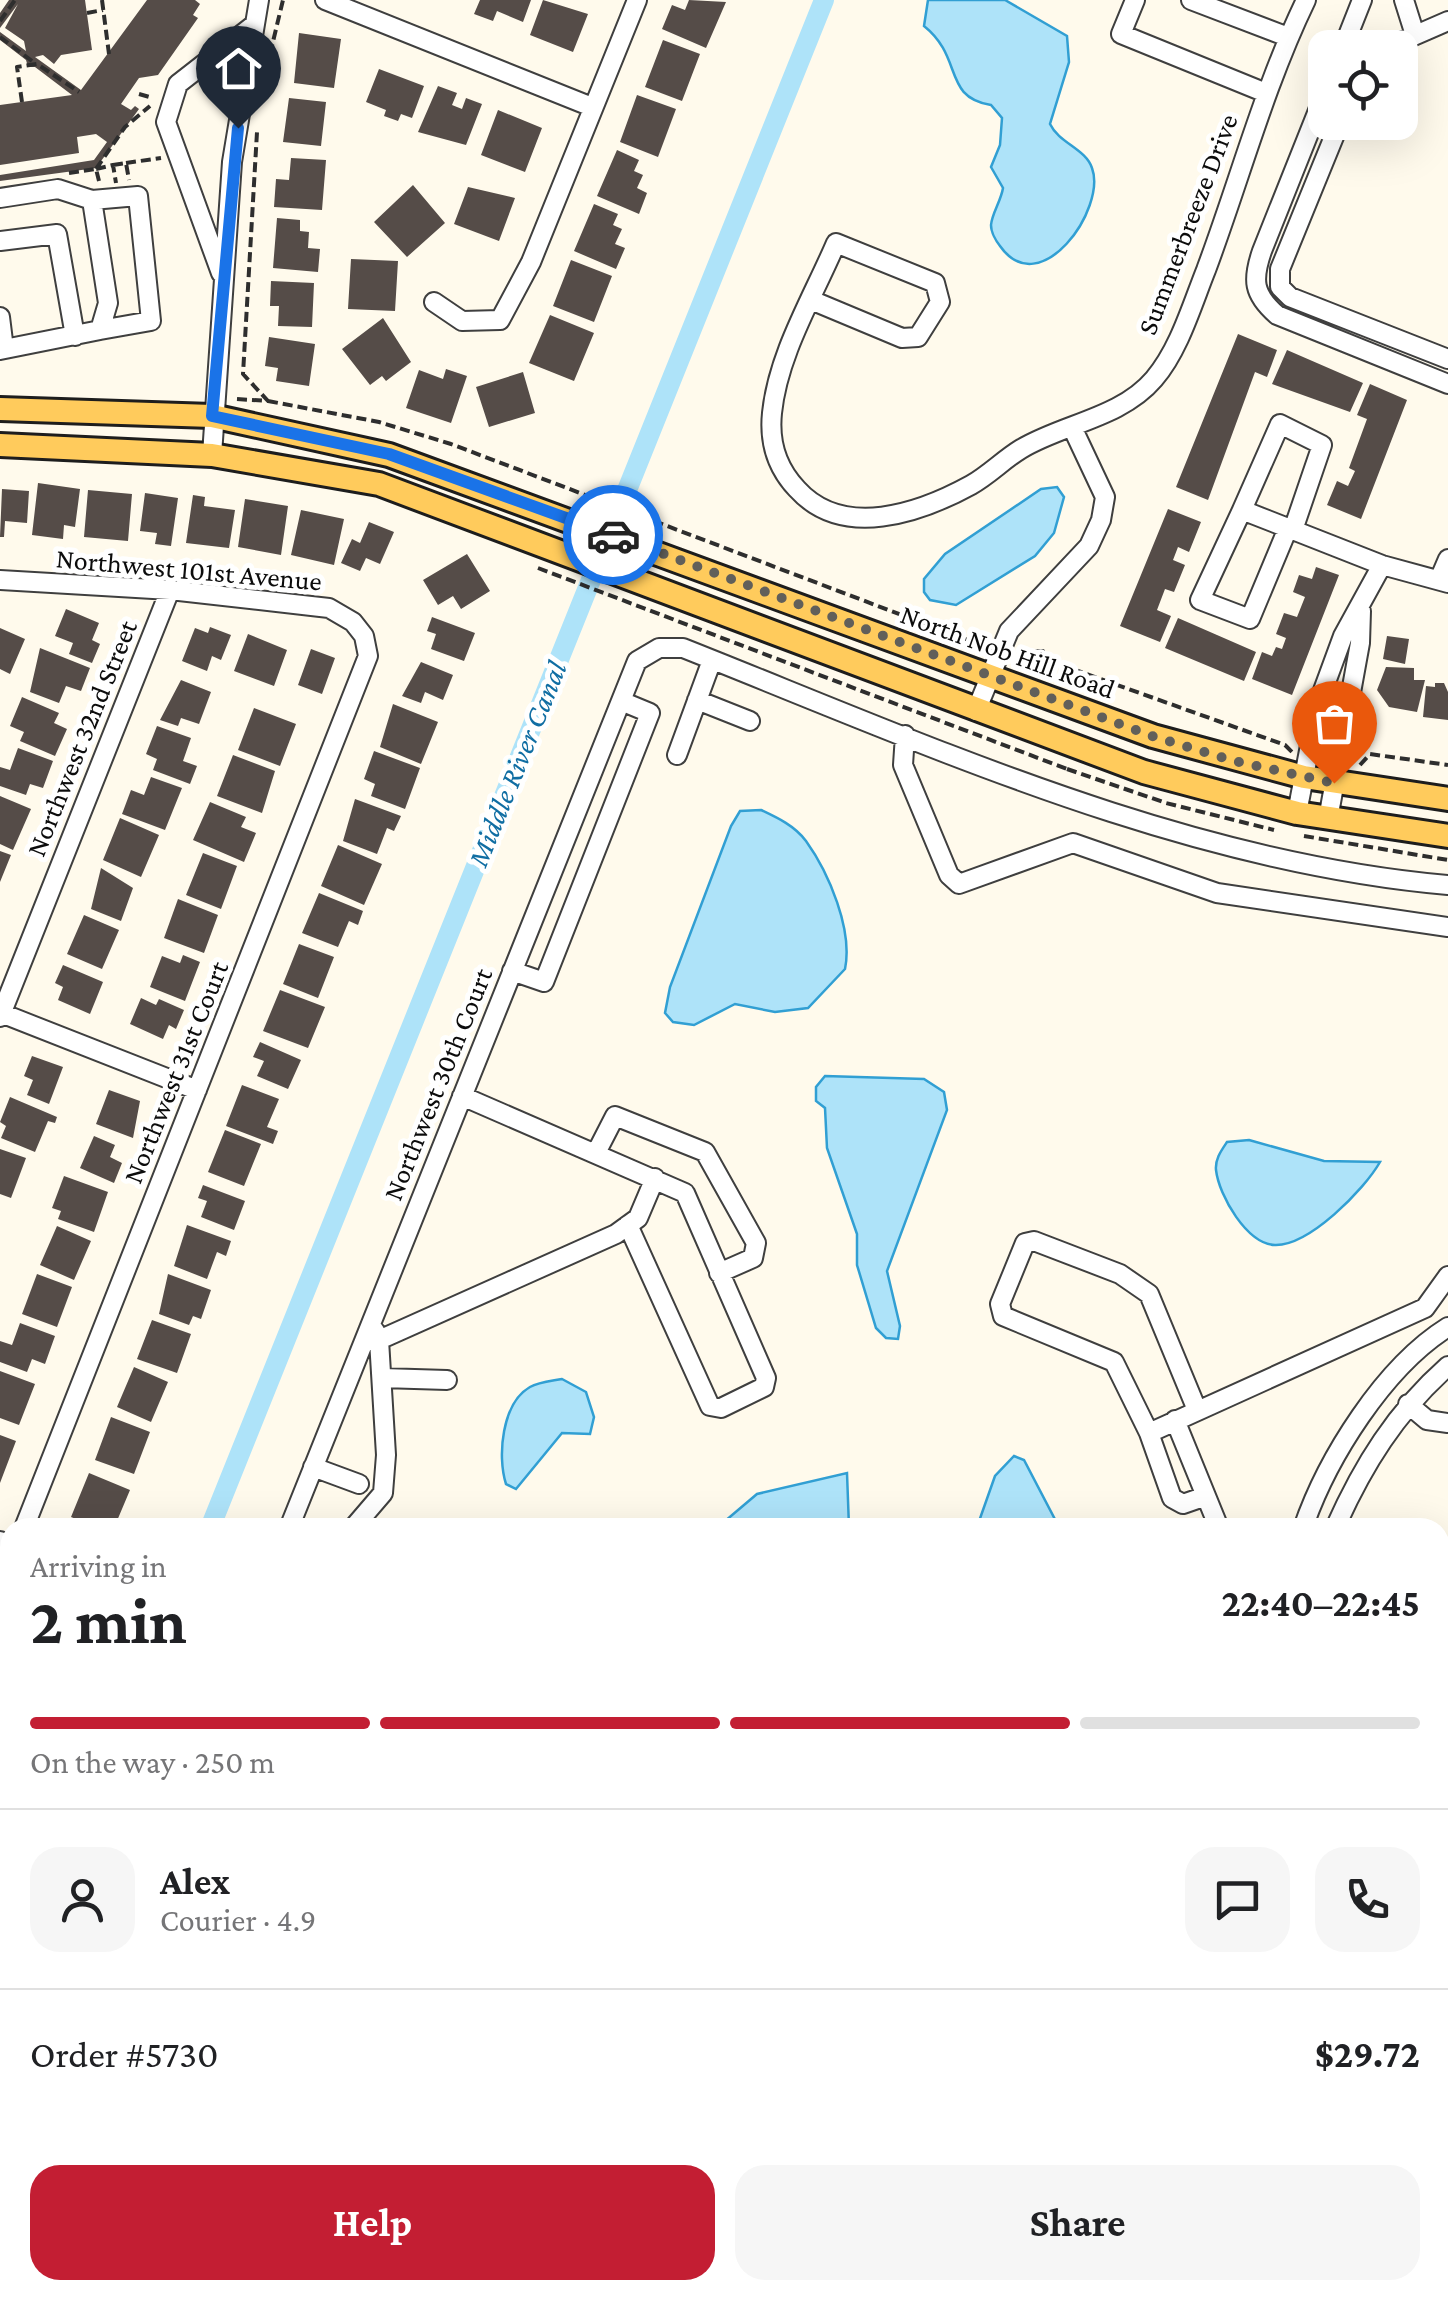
<!DOCTYPE html>
<meta charset="utf-8">
<style>
body{margin:0;font-family:"Crimson Pro",serif;background:#f6f6f6;color:#202124;height:100vh;display:flex;flex-direction:column;font-size:38px;white-space:nowrap}
*{box-sizing:border-box;margin:0}
p{font-size:32px;color:#757577}
.icon{flex:none;width:55px;height:55px;fill:none;stroke:currentColor;stroke-width:2;stroke-linecap:round;stroke-linejoin:round}
.map{position:relative;flex:1;overflow:hidden}
.drawer{position:absolute;left:0px;top:1518px;width:1450px;height:782px;display:flex;flex-direction:column;background:#fff;border-radius:30px 30px 0 0;box-shadow:0 10px 40px #0002}
.drawer>*{flex:none}
.buttons{position:absolute;left:1308px;top:30px;display:grid;gap:20px}
.buttons a{display:grid;place-items:center;width:110px;height:110px;border-radius:20px;background:#fff;box-shadow:0 10px 40px #0002;font-size:50px}
.pin{position:absolute;display:grid;place-items:center;width:85px;height:85px;color:#fff;margin:-102px -42px;border-radius:50% 50% 50% 0;rotate:-45deg;box-shadow:0 0 10px #0007}
.pin .icon{rotate:45deg}
.courier{position:absolute;display:grid;place-items:center;width:100px;height:100px;margin:-50px;border:8px solid #1a73e8;border-radius:50%;background:#fff;color:#222;box-shadow:0 2px 12px #0007}
.head em{font-style:normal;font-weight:700}
.head div{display:flex;flex-direction:column-reverse}
.head{display:flex;align-items:center;justify-content:space-between;height:170px;padding:0 30px}
h1{font-size:65px;font-weight:700;line-height:75px}
.bar{display:grid;grid-template-columns:repeat(4,1fr);gap:15px 10px;align-content:center;height:120px;padding:0 30px}
.bar i{height:12px;border-radius:8px;background:#e0e0e0}
.bar .selected{background:#c31e33}
.bar p{grid-column:span 4}
.line{display:flex;align-items:center;gap:25px;padding:0 30px;border-top:2px solid #e0e0e0}
.line div{flex:1}
.round{display:grid;place-items:center;flex:none;width:105px;height:105px;border-radius:30px;background:#f6f6f6}
.action{display:flex;gap:20px;margin-top:auto;padding:20px 30px}
.action a{flex:1;height:115px;border-radius:30px;background:#c31e33;color:#fff;font-size:40px;font-weight:700;line-height:115px;text-align:center}
.action a+a{background:#f6f6f6;color:#202124}
.map>svg:first-child{display:block}
</style>
<div class="map">
<svg width="1448" height="2299" viewBox="0 0 1448 2299">
<rect width="100%" height="100%" fill="#fffaec"/>
<path fill="#aee3f9" stroke="#319fd3" stroke-width="2.5" d="M928,0h77l62,36 2,26 -19,62c9,19 36,25 42,44 15,41 -52,135 -92,78 -4,-5 -9,-14 -9,-21 1,-12 10,-24 12,-37l-12,-21 9,-22 2,-27 -11,-13c-49,-8 -27,-47 -67,-79z
M1057,487l7,10 -10,36 -19,23 -79,49 -26,-5 -6,-8v-13l21,-25 96,-65z
M761,810c17,8 34,16 45,31 23,32 47,89 39,128l-37,39 -33,4 -40,-8 -41,21 -21,-3 -8,-9 5,-26 61,-161 9,-15z
M825,1076l99,3 20,13 3,18 -60,161 13,55 -2,13 -12,-1 -10,-10 -19,-63v-31l-30,-86 -2,-40 -9,-7v-14z
M1249,1140l75,21 56,1c-16,28 -71,84 -105,83 -28,-1 -56,-49 -59,-75 -1,-11 5,-19 11,-28z
M562,1379l24,13 8,25 -4,17 -28,-1 -46,56 -10,-5c-9,-28 -4,-81 24,-97 9,-5 22,-6 32,-8z
M1014,1456l10,4 35,67h-82l18,-51z
M847,1473l2,54h-131l39,-33z
M1448,1819v90l-8,5v-87z
M1059,2290h159l-20,9h-126z"/>
<g fill="none" stroke-linecap="round" stroke-linejoin="round">
<path stroke="#aee3f9" stroke-width="20" d="M210,1528l614,-1528
M0,2055l10,-25"/>
</g>
<path fill="#554c48" d="M9,0h76l7,50 -31,5 -7,9 -11,-9 -8,2 46,33 66,-90h48l5,4 -7,11 5,3 -40,57 -19,3 -18,26 10,6 4,-4 4,3 -43,59 -96,13v-6l94,-15 13,-18 -11,-8 -19,3 2,16 -79,12v-60l72,-10 -37,-28h-7l-2,-7 -26,-20v-8l26,19 -2,-10 -19,-13 13,-24 -18,24v-15z
M480,0h51l-8,22 -26,-11 -4,10 -19,-7z
M543,0l45,14 -15,38 -43,-17z
M689,0l37,2 -20,46 -44,-19 10,-24 13,5z
M299,33l42,6 -7,49 -40,-5z
M663,40l37,14 -18,47 -37,-14z
M379,69l45,17 -12,32 -11,-4 -3,7 -14,-5 2,-6 -20,-8z
M438,86l19,7 -5,12 10,4 4,-11 16,6 -16,41 -48,-13z
M637,95l39,14 -18,48 -38,-15z
M289,98l37,4 -5,44 -38,-4z
M498,110l44,18 -17,44 -44,-17z
M617,150l22,10 -5,11 9,4 -6,13 10,5 -8,21 -42,-18z
M291,158l35,2 -4,50 -48,-3 2,-28 13,1z
M413,185l32,38 -38,34 -33,-35z
M468,187l47,11 -16,43 -45,-17z
M594,204l24,10 -5,11 9,4 -7,15 10,4 -9,21 -42,-18z
M277,218l23,2v11l9,1 -1,16 12,1 -2,23 -45,-4z
M351,259l47,2 -3,50 -47,-2z
M571,260l41,16 -18,46 -41,-16z
M271,281l43,2 -2,44 -34,-1 1,-20h-9z
M550,315l44,18 -20,48 -45,-18z
M383,318l28,44 -25,19 -4,-5 -12,9 -28,-36z
M1238,334l39,16 -10,27 -12,-5 -47,128 -32,-13z
M269,337l46,7 -6,42 -33,-5 2,-13 -13,-2z
M1287,350l76,33 -13,29 -78,-28z
M446,369l21,7 -16,47 -45,-15 13,-38 24,9z
M523,372l12,41 -46,14 -13,-40z
M1370,384l37,16 -46,119 -34,-14 10,-24 11,5 7,-15 -6,-3 18,-49 -10,-4z
M38,483l42,6 -5,38 -11,-2 -1,14 -31,-4z
M2,489l27,2 -2,32 -22,-2 -1,16h-4z
M88,490l44,4 -4,47 -44,-4z
M145,493l33,5 -7,48 -16,-2 2,-11 -17,-2z
M193,495l12,2 -1,9 31,4 -6,38 -43,-5z
M245,499l43,7 -7,49 -43,-8z
M1168,509l33,13 -12,30 -11,-5 -5,13 12,5 -11,27 -9,-3 -8,21 14,6 -11,26 -40,-16z
M301,510l43,9 -10,46 -43,-10z
M369,522l25,10 -14,32 -14,-6 -6,13 -19,-8 11,-24 8,4z
M467,554l23,37 -29,18 -8,-13 -15,9 -15,-25z
M1316,567l23,8 -47,120 -40,-16 10,-27 10,4 4,-9 6,2 4,-11 -10,-4 8,-21 13,4 8,-20 -12,-5 6,-17 13,4z
M66,609l33,14 -7,17 8,4 -8,19 -23,-9 4,-11 -18,-7z
M432,617l43,16 -11,28 -33,-12 5,-15 -9,-3z
M1178,618l78,34 -12,29 -79,-33z
M210,627l21,8 -10,25 -9,-4 -5,15 -25,-10 13,-33 13,5z
M0,628l25,11 -15,35 -10,-5z
M248,634l39,16 -13,36 -40,-15z
M1387,636l22,3 -4,25 -22,-5z
M40,648l50,20 -9,23 -15,-5 -7,17 -29,-11z
M311,649l24,9 -13,36 -24,-9z
M421,662l32,13 -10,25 -18,-8 -4,11 -19,-7z
M1386,667l28,1v12h11l-8,32 -28,-5 -12,-17z
M181,680l30,12 -12,32 -18,-6 -3,8 -18,-6z
M1435,683h9l4,9v28l-25,-3 3,-31 9,1z
M22,697l37,16 -5,10 13,6 -12,27 -35,-15 4,-9 -14,-6z
M393,704l45,18 -17,42 -41,-17z
M254,708l42,16 -16,42 -42,-16z
M157,726l34,12 -8,23 14,5 -7,18 -37,-14 4,-11 -11,-5z
M18,748l35,13 -10,27 -13,-4 -4,11 -26,-9v-19l10,3z
M374,751l46,17 -15,41 -34,-13 4,-12 -11,-5z
M233,755l42,16 -13,42 -45,-17z
M151,777l31,11 -17,42 -43,-16 9,-24 13,5z
M0,796l31,13 -18,41 -13,-6z
M355,799l46,17 -7,15 -7,-3 -10,26 -34,-13z
M210,802l36,15 -5,10 15,6 -12,29 -51,-22z
M120,818l39,17 -18,42 -38,-17z
M338,845l44,19 -18,41 -43,-19z
M0,851l11,4 -11,27z
M203,853l34,13 -16,43 -35,-14z
M101,868l32,20 -12,33 -30,-12z
M319,893l44,18 -5,14 -9,-4 -11,26 -36,-14z
M178,899l40,16 -14,38 -40,-15z
M84,915l35,15 -17,39 -35,-15z
M299,944l35,13 -16,41 -35,-14z
M183,955l17,7 -15,39 -35,-14 12,-31 18,7z
M63,965l40,17 -13,32 -32,-14 5,-13 -8,-4z
M280,990l45,17 -17,41 -45,-17z
M141,998l15,7 3,-6 25,11 -8,19 -7,-4 -6,14 -33,-15z
M260,1042l41,18 -13,29 -31,-13 7,-15 -11,-4z
M32,1056l31,11 -14,37 -22,-9 6,-15 -9,-4z
M242,1085l37,14 -12,28 11,4 -5,13 -47,-18z
M109,1090l31,11 -7,37 -37,-14z
M10,1097l47,20 -2,6 -7,-2 -13,31 -34,-14 5,-12 -6,-4z
M225,1130l36,14 -17,42 -36,-14z
M94,1136l21,9 -5,12 12,6 -8,20 -34,-15z
M0,1149l26,9 -15,40 -11,-4z
M64,1176l44,16 -14,40 -36,-13 3,-8 -9,-3z
M203,1185l42,16 -11,29 -33,-13 6,-16 -9,-3z
M187,1225l44,16 -5,15 -9,-4 -10,27 -33,-13z
M57,1226l34,15 -17,39 -34,-15z
M37,1274l35,13 -15,40 -35,-13z
M168,1274l43,16 -10,29 -8,-3 -4,9 -30,-11z
M152,1320l39,14 -14,39 -40,-14z
M20,1323l35,13 -10,28 -13,-5 -5,13 -27,-10v-21l12,4z
M134,1367l34,15 -17,40 -34,-15z
M0,1371l35,13 -16,41 -19,-7z
M111,1417l39,15 -16,42 -39,-14z
M0,1435l16,6 -16,42z
M89,1473l41,17 -16,38h-16l-27,-11z
M2,1694l8,3v50l-10,-4z
M0,1757l10,4v32l-6,16 -4,-2z
M10,2212v30l-10,-4z
M133,2290h63l-3,9h-63z"/>
<g fill="none" stroke-linecap="round" stroke-linejoin="round">
<defs>
<path id="minor" d="M325,0l267,107
M1135,0l-14,34 145,59
M1191,0l97,37
M1404,0l11,35
M1343,48l19,-48
M1386,48l62,-27
M1325,93l-63,158c-10,29 -9,43 15,64l171,69
M1340,122l-60,147v18l10,10 158,62
M0,198l58,-9 34,11 16,103 -8,27 -100,20
M92,200l46,-4 13,125 -51,9
M0,241l57,-7 18,102
M221,273l-55,-151 12,-38 77,-60
M811,300l91,38 16,-1 22,-35 -5,-19 -99,-40c-23,54 -58,111 -64,170 -3,29 5,55 25,76 46,51 123,24 174,-4 18,-10 32,-25 50,-36 41,-25 100,-31 133,-70 25,-29 38,-74 52,-109 34,-91 58,-183 100,-270
M434,302l28,19 38,-1 31,-58 106,-262
M0,317l4,32
M212,455l20,-293 27,-162
M1242,510l-42,90 50,19 38,-91
M1293,530l29,-85 -42,-21 -38,86 140,55 66,18
M0,580l170,10 159,18 24,14 11,14 4,20 -344,872
M1439,580l9,-21
M697,700l53,21
M976,711l33,-80 80,-85 12,-26 4,-23 -33,-70
M905,735l-2,30 46,110 10,9 114,-41 144,50 231,34
M677,755l35,-95
M1297,813l21,-109 25,-68 39,-71
M1328,819l32,-176 1,-32
M512,971l32,11 106,-269 -29,-12
M1,1013l196,77
M0,1017l170,-427
M462,1096l223,97 81,185 -2,9 -43,21 -11,-2 -82,-181
M596,1153l19,-37 90,36 51,91 -3,15 -34,15
M379,1340l237,-106 22,-16 17,-40
M382,1378l65,2
M1408,1404l19,16 21,3
M1197,1410l-48,-116 -29,-20 -86,-33 -9,2 -25,61 3,12 111,46 35,71 23,65 11,6 23,-8
M1175,1420l44,108
M1149,1433l276,-125 23,-32
M313,1467l46,17
M289,1528l348,-867 22,-13h24c245,97 500,214 765,237
M353,1528l30,-35 3,-38 -7,-115 -4,-9
M1303,1528c24,-70 81,-161 145,-201
M1335,1528c28,-63 61,-116 113,-162
M0,1541l10,3
M0,1589l10,-25
M1440,2023l8,3
M1440,2112l8,-18
M1440,2271l8,12
M526,2290l14,6
M804,2290l4,9
M949,2290l17,9
M1377,2299l4,-9"/>
<path id="major" d="M0,409l212,7 177,39 764,281 151,41 144,22
M0,445l212,10 167,29 765,288 153,41 151,23"/>
</defs>
<use href="#minor" stroke="#3f3f3f" stroke-width="22"/>
<use href="#major" stroke="#1d1d1d" stroke-width="28"/>
<path stroke="#2e2e2e" stroke-width="4" stroke-dasharray="10 5" stroke-linecap="butt" d="M102,0l7,54
M87,13l16,-3
M0,21l15,-21
M0,37l36,27
M270,54l13,-54
M139,94l14,4
M22,102l-5,-35 20,-3 42,28
M126,163l35,-5
M113,165l13,-2 3,17
M96,169l29,-42 25,-21
M96,169l17,-4 3,18
M69,173l27,-4 3,12
M237,399l31,2 -25,-27 14,-242
M268,401l111,21 72,22 535,203
M538,568l529,201 2,-3
M1019,652l24,-1 10,11 232,83 7,7
M1360,765l10,-11 78,11
M1067,769l99,34 108,27
M1304,836l144,24"/>
<use href="#minor" stroke="#fff" stroke-width="18"/>
<use href="#major" stroke="#ffcb5c" stroke-width="22"/>
</g>
<g fill="none" stroke-linecap="round" stroke-linejoin="round">
<path stroke="#615f5a" stroke-width="10" stroke-dasharray="0 18" d="M613,535l539,201 82,25 100,22"/>
<path stroke="#1a73e8" stroke-width="12" d="M238,128l-26,288 177,38 224,81"/>
</g>
<g text-anchor="middle" stroke-width="10" stroke-linejoin="round" paint-order="stroke">
<g font-size="28" fill="#0c0c0c" stroke="#fff">
<text transform="translate(1187 224) rotate(-69)" y="10">Summerbreeze Drive</text>
<text transform="translate(189 569) rotate(5)" y="10">Northwest 101st Avenue</text>
<text transform="translate(1008 651) rotate(20)" y="10">North Nob Hill Road</text>
<text transform="translate(81 738) rotate(-68)" y="10">Northwest 32nd Street</text>
<text transform="translate(175 1072) rotate(-68)" y="10">Northwest 31st Court</text>
<text transform="translate(437 1084) rotate(-68)" y="10">Northwest 30th Court</text>
</g>
<g font-size="30" font-style="italic" fill="#106ea3" stroke="#fff">
<text transform="translate(517 764) rotate(-68)" y="10">Middle River Canal</text>
</g>
</g>
</svg>
<div class="buttons">
<a><svg class="icon" aria-label="locate" viewBox="0 0 24 24"><circle cx="12" cy="12" r="6"/><path d="M12 2v4M12 18v4M2 12h4M18 12h4"/></svg></a>
</div>
<div class="pin" style="left:1334px;top:783px;background:#ea580c"><svg class="icon" aria-label="bag" viewBox="0 0 24 24"><path d="M5 8h14l-1 12H6zM9 8a3 3 0 0 1 6 0"/></svg></div>
<div class="pin" style="left:238px;top:128px;background:#1f2937"><svg class="icon" aria-label="home" viewBox="0 0 24 24"><path d="M3 11l9-7 9 7M6 9v11h12V9"/></svg></div>
<div class="courier" style="left:613px;top:535px"><svg class="icon" aria-label="car" viewBox="0 0 24 24"><path d="M5 17H2v-5l4-1 3-4h7l3 4 3 1v5h-3M9 17h6M6 11h13"/><circle cx="7" cy="17" r="2"/><circle cx="17" cy="17" r="2"/></svg></div>
<section class="drawer">
<div class="head"><div><h1>2 min</h1><p>Arriving in</p></div><em>22:40–22:45</em></div>
<div class="bar"><i class="selected"></i><i class="selected"></i><i class="selected"></i><i></i><p>On the way · 250 m</p></div>
<div class="line" style="height:180px"><a class="round"><svg class="icon" aria-label="person" viewBox="0 0 24 24"><circle cx="12" cy="8" r="4"/><path d="M4 21q1-7 8-7t8 7"/></svg></a><div><b>Alex</b><p>Courier · 4.9</p></div><a class="round"><svg class="icon" aria-label="chat" viewBox="0 0 24 24"><path d="M4 5h16v11H9l-5 4z"/></svg></a><a class="round"><svg class="icon" aria-label="phone" viewBox="0 0 24 24"><path d="M5 4h4l2 5-3 2q2 4 5 5l2-3 5 2v4C11 20 4 13 5 4z"/></svg></a></div>
<div class="line" style="height:130px"><div>Order #5730</div><b>$29.72</b></div>
<div class="action"><a>Help</a><a>Share</a></div>
</section>
</div>
